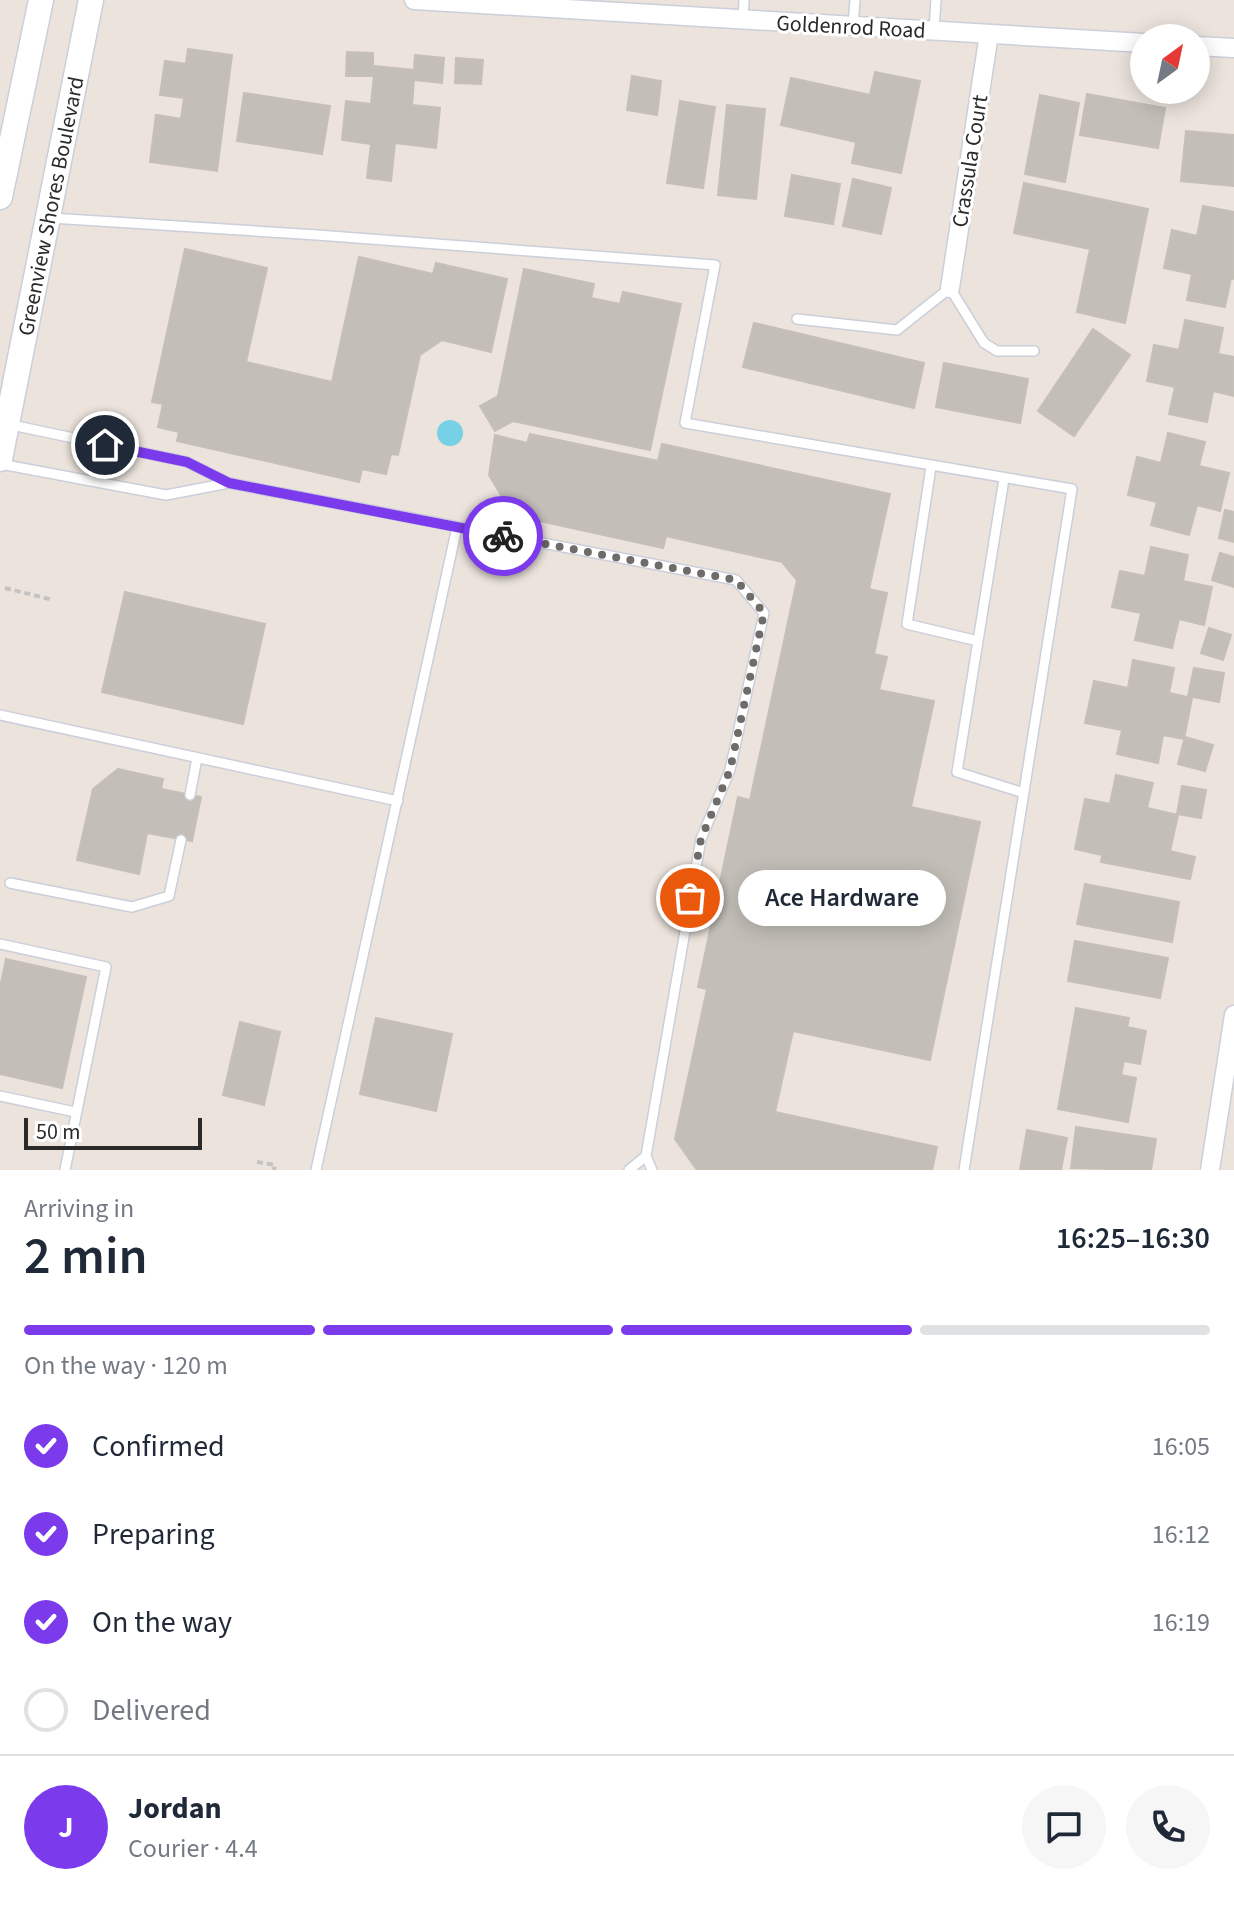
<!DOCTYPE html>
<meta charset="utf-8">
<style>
body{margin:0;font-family:"Source Sans 3",sans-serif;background:#f6f6f7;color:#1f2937;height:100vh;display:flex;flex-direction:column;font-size:30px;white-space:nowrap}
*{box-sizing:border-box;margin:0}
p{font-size:26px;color:#747a83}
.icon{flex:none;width:44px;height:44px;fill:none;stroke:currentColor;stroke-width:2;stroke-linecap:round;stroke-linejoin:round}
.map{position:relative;height:1170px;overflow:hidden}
.drawer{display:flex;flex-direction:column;background:#fff;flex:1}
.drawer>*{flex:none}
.needle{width:52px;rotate:33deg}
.controls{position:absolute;left:1130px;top:24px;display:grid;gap:16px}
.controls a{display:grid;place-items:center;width:80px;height:80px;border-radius:50%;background:#fff;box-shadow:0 4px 20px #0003;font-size:40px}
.scale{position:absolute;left:24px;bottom:20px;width:178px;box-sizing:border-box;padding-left:8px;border:4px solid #2a2a2a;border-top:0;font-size:22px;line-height:28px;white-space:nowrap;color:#2a2a2a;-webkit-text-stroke:6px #fff;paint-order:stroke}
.pin{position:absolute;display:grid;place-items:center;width:68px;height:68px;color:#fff;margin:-34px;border:4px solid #fff;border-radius:50%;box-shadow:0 2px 8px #0007}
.courier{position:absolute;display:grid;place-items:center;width:80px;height:80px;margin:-40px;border:6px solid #7c3aed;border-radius:50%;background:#fff;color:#222;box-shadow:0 2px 10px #0007}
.bubble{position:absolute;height:56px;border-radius:28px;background:#fff;box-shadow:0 4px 20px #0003;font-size:26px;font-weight:600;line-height:56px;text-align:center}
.summary em{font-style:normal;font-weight:600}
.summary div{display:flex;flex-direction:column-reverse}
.summary{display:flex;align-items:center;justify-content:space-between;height:136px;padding:0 24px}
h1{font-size:52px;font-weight:600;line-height:60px}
.bar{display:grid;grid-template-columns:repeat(4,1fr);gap:12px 8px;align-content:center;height:96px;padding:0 24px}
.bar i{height:10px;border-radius:6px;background:#e0e1e3}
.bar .selected{background:#7c3aed}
.bar p{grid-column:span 4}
.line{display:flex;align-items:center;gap:20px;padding:0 24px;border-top:2px solid #e0e1e3}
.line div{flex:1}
.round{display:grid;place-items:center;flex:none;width:84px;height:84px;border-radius:42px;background:#f6f6f7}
ol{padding:0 24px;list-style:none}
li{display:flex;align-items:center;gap:24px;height:88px}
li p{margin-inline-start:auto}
li .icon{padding:8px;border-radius:50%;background:#7c3aed;color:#fff;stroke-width:4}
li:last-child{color:#747a83}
li i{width:44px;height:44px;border:4px solid #e0e1e3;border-radius:50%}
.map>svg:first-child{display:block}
</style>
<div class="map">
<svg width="1234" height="1170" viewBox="0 0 1234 1170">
<rect width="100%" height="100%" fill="#ebe3dc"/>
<path fill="#76d0e6" d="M437 433a13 13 0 1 1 26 0a13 13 0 1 1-26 0Z"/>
<path fill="#c3bfb8" stroke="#c6bfb6" stroke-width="2" d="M188,49l44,6 -15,116 -67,-9 6,-47 25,4 3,-21 -24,-3 5,-34 21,3z
M347,52l26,1v23h-27z
M415,55l29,3 -2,25 -28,-3 -2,25 28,3 -4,40 -41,-5 -4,38 -24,-3 4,-34 -29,-4 4,-39 25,3 4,-38 39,4z
M456,58l27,2 -2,24 -26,-1z
M875,72l45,9 -19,92 -49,-10 4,-21 -75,-17 10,-47 79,17z
M632,76l29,5 -4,34 -30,-5z
M244,93l86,13 -8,48 -85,-13z
M1087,94l78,14 -7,40 -78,-13z
M1040,95l39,8 -14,79 -40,-8z
M680,101l35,6 -12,81 -36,-5z
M727,105l38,4 -9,90 -38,-4z
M1186,131l48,4v51l-53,-5z
M792,175l48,9 -7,40 -48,-8z
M853,179l38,9 -10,46 -38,-8z
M1024,183l124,26 -23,114 -48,-11 13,-63 -76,-16z
M1203,206l31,6v67l-3,-1 -6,29 -38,-7 5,-26 -28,-6 8,-38 25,6z
M185,249l82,19 -21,94 86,20 27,-125 74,17 3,-11 71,16 -16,73 -49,-12 -22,15 -22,100 -7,-1 -5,20 -24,-5 -3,13 -182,-41 2,-9 -21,-5 5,-23 -11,-2z
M524,269l70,15 -3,14 29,6 3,-12 58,12 -31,146 -137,-29 -18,10 -15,-25 18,-10z
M1185,320l38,8 -5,26 16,3v39l-21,-5 -6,31 -38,-8 6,-27 -28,-6 7,-36 25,5z
M754,323l170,40 -10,45 -171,-41z
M1093,329l37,26 -56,81 -36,-25z
M944,363l84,16 -8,44 -84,-16z
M1168,433l37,9 -6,24 30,7 -9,38 -23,-6 -8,30 -38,-10 6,-23 -29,-7 9,-38 24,6z
M530,434l128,27 4,-17 228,50 -21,95 18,4 -13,61 13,3 -8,33 55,11 -23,106 69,15 -50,238 -137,-29 -18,81 162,35 -5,23h-235l-22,-31 32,-150 -9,-2 40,-190 12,3 47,-220 -15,-18 -116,-26 -3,12 -150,-33 -24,-40 6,-40 32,8z
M1225,510l9,2v30l-15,-4z
M1151,547l37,8 -5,26 29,6 -8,38 -25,-6 -7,29 -37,-8 6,-27 -29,-6 8,-36 25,5z
M1220,553l14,4v30l-22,-7z
M125,592l140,32 -22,100 -141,-32z
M1209,628l22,7 -8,25 -22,-7z
M1133,660l41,8 -5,25 23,5 -8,41 -21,-4 -5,28 -41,-9 5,-24 -37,-7 9,-42 34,7z
M1194,668l30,5 -5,29 -31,-6z
M1185,737l28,8 -8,26 -27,-7z
M118,769l45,10 -2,10 40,8 -9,44 -45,-8 -8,41 -62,-14 16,-71z
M1116,775l37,8 -6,25 31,7 -8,36 25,6 -5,22 -89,-17 1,-7 -27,-6 10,-50 25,5z
M1182,786l24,4 -5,28 -24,-4z
M1085,884l94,18 -7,40 -95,-18z
M1075,941l93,17 -8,40 -92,-17z
M6,959l80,18 -24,111 -62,-14v-86z
M1076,1008l53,10 -2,9 19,4 -6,33 -16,-3 -3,14 15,3 -8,44 -70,-13z
M376,1018l76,16 -16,77 -76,-17z
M240,1022l40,10 -16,73 -41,-10z
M1076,1127l80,12 -5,31 -80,-2z
M1027,1130l40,8 -6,32h-41z"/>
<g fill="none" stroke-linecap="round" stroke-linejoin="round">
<defs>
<path id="service" d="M743,20l1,-20
M853,26l2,-26
M934,31l2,-31
M51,218l266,17 398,30 -30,158 387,66 -108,681
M797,319l100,11 53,-42 34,55 13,8h37
M7,424l180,38 42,21 507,97 28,33 -34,157 -29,69 -55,317 6,14
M0,464l166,31 63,-12
M931,467l-24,157 71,17
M1004,479l-47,293 67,21
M0,715l398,86
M190,795l7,-37
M10,883l122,24 37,-11 12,-56
M0,944l106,23 -41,203
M0,1096l75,16
M316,1170l141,-643
M629,1170l17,-14"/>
<path id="minor" d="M414,0l730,43
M1196,46l38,2
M950,288l39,-254
M1210,1170l24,-155"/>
<g id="tertiary">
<path d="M0,197l41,-197"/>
<path id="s1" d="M0,459l91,-459"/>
</g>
</defs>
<use href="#service" stroke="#cbcfda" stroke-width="12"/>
<use href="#minor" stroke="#cbcfda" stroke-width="21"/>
<use href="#tertiary" stroke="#cbcfda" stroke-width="27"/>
<path stroke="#c3c3c3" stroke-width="4" stroke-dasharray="6 4" stroke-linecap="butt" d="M5,588l48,12
M257,1162l18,3 -1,5"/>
<use href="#service" stroke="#fff" stroke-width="9"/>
<use href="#minor" stroke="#fff" stroke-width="18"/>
<use href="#tertiary" stroke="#fff" stroke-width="24"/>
</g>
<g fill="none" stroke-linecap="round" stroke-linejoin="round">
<path stroke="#6e6b68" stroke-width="8" stroke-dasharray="0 14.4" d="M503,536l233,44 28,33 -34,157 -29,69 -11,59"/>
<path stroke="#7c3aed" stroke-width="10" d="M105,445l82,17 42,21 274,53"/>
</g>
<g text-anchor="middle" stroke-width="6" stroke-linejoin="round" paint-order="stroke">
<g font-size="22" fill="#2a2a2a" stroke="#fff">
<text transform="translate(851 26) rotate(3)" y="8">Goldenrod Road</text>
<text transform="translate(969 161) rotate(-81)" y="8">Crassula Court</text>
<text dy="8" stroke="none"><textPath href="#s1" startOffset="258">Greenview Shores Boulevard</textPath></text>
</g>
</g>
</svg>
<div class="controls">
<a><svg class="needle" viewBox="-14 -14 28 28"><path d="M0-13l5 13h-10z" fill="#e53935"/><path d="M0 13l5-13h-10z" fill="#747a83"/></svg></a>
</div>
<div class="scale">50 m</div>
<div class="pin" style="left:690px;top:898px;background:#ea580c"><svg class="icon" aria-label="bag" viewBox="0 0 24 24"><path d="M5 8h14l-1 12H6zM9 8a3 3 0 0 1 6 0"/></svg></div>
<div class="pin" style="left:105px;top:445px;background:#1f2937"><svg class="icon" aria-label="home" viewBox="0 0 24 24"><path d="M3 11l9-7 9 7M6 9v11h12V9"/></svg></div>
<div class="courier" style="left:503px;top:536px"><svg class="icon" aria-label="bike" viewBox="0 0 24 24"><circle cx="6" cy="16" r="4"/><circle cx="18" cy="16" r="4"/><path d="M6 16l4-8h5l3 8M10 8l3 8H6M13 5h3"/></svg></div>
<div class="bubble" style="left:738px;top:870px;width:208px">Ace Hardware</div>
</div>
<section class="drawer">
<div class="summary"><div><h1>2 min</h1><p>Arriving in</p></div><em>16:25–16:30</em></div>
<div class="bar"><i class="selected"></i><i class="selected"></i><i class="selected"></i><i></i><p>On the way · 120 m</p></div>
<ol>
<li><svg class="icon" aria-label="check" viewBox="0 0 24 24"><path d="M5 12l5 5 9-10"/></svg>Confirmed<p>16:05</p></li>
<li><svg class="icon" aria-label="check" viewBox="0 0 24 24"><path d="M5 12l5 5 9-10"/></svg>Preparing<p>16:12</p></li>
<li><svg class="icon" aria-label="check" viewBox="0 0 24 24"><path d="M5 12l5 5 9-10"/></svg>On the way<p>16:19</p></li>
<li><i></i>Delivered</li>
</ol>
<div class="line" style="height:144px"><b class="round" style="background:#7c3aed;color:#fff">J</b><div><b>Jordan</b><p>Courier · 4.4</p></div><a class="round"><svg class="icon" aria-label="chat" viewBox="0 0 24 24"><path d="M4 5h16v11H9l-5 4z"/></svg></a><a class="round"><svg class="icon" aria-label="phone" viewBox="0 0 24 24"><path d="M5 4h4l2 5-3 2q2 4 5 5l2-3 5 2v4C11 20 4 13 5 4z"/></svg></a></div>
</section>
